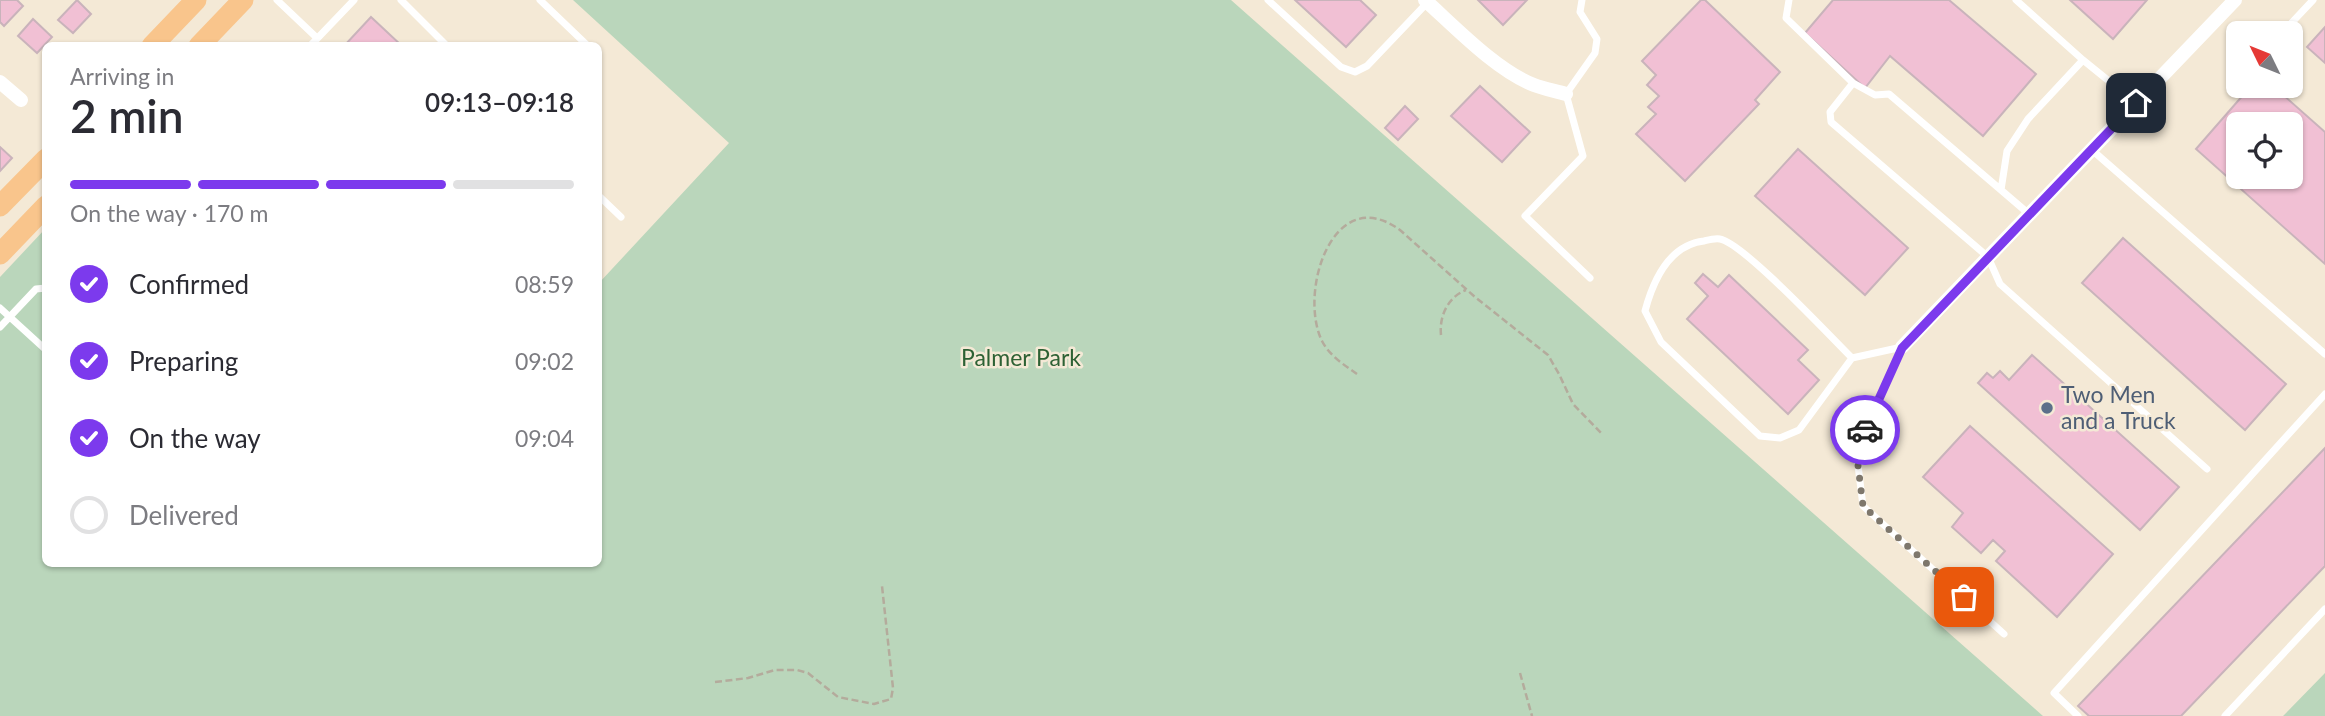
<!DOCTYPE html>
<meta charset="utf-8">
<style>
body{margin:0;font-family:Lato,sans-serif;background:#f2f2f3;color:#2b2b33;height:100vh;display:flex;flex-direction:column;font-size:26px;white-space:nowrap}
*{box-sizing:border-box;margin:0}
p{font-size:23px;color:#7c7c81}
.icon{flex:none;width:38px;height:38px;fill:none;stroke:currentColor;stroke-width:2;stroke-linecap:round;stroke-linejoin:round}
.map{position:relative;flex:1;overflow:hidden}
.details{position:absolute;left:42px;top:42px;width:560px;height:525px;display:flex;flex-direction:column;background:#fff;border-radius:10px;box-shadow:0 2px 5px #0004}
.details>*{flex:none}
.needle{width:46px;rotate:313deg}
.buttons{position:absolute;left:2226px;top:21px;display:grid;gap:14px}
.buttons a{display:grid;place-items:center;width:77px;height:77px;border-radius:10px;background:#fff;box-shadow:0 2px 5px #0004;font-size:35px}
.pin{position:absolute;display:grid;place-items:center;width:60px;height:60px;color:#fff;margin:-30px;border-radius:14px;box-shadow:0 4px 10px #0006}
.courier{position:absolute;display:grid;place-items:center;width:70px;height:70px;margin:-35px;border:5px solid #7c3aed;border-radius:50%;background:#fff;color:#222;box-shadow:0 2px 9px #0007}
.headline em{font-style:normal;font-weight:600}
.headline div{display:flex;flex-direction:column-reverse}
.headline{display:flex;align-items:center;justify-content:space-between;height:119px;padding:0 28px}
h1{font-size:46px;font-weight:600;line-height:52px}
.bar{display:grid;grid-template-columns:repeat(4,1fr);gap:10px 7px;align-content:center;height:84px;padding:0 28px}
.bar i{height:9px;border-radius:5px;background:#e1e1e2}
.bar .selected{background:#7c3aed}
.bar p{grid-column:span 4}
ol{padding:0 28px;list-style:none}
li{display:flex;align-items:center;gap:21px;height:77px}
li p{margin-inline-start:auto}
li .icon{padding:7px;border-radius:50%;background:#7c3aed;color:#fff;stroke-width:4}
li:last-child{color:#7c7c81}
li i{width:38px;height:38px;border:4px solid #e1e1e2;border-radius:50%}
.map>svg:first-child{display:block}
</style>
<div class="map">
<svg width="2325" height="716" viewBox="0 0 2325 716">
<rect width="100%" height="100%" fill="#f4e9d6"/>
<path fill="#bad6bb" d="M573,0h658l812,716h-2043v-439l45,-48 1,335h552l1,-281 130,-140z
M2325,673v43h-42z"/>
<path fill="#f1c0d4" stroke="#c9b3bb" stroke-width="2" fill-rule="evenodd" d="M0,0h17l6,6 -19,20 -4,-4z
M77,0l14,14 -18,19 -15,-13z
M1295,0h65l16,15 -30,32z
M1478,0h49l-24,25z
M1701,0h4l75,72 -25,28 4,4 -74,77 -49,-47 20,-20 -8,-7 11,-11 -12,-11 9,-10 -14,-14z
M1833,0h116l87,74 -53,62 -93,-80 -25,32 -60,-55z
M2070,0h77l-34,39z
M371,17l31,29h-58z
M33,19l19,18 -15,16 -19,-17z
M2325,27v36l-18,-16z
M1480,86l50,46 -28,30 -51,-46z
M2251,86h22l52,46v132l-129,-115zM2238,124h53v53h-53z
M1405,106l13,13 -20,21 -13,-12z
M0,147l12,11 -12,13z
M1798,149l110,99 -43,47 -110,-99z
M2123,238l163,146 -41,46 -163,-147z
M1703,274l15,13 11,-12 79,75 -10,10 21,20 -31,34 -101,-95 21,-23 -13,-13z
M2032,355l147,132 -39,43 -162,-147 9,-10 6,5 7,-7 9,9z
M1970,426l143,128 -56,63 -61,-56 9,-10 -12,-11 -12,13 -29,-26 11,-14 -40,-36z
M2325,448v118l-144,150h-92l-11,-10z"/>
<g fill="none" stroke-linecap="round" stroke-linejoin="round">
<path stroke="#b4ab9c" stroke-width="2.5" stroke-dasharray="7 3.5" stroke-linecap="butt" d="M1441,335c-2,-19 7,-38 25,-45
M1357,374c-13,-9 -28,-19 -35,-33 -24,-49 11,-160 78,-111l75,67 73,58 11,19 14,30 29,30
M1520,673l12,43
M715,682l33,-4 27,-8h22l11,3 30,24 36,7 17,-5 2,-11 -11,-102"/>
<path stroke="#fff" stroke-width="7" d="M277,0l40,38
M401,0l46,46
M540,0l48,46
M1268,0l73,67 14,5 12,-6 60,-63
M1582,0l-2,12 17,27 -2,14 -29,41 17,62 -58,60 65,62
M1789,0l-3,18 67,65 -23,29 1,10 157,135 12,27 207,185
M2282,33l31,-33
M310,46l44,-46
M2083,60l53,43
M1853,83l22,12 14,-1 140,120
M2092,150l233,204
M2001,190l6,-39 21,-32 55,-59 -67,-60
M598,195l23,22
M0,308l46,42
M0,327l36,-38 10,-1
M1902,347l-46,102 7,57 141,128
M1852,358l-53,72 -19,8 -20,-2 -99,-94 -16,-31c8,-30 24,-66 59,-70 4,-1 11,-3 16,-2 23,4 110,97 132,119l50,-11
M2078,716l-24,-23 271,-299
M2225,716l100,-107"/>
<path stroke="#fff" stroke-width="14" d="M1425,0c30,27 72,71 109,85 10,4 22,6 32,9
M0,82l21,18
M1902,347l333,-347"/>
<path stroke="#f9c58c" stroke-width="21" d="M152,46l44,-46
M199,46l44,-46
M0,206l46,-47
M0,254l46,-48"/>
</g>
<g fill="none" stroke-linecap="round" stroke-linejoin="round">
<path stroke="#7e776c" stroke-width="7" stroke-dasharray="0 12.6" d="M1865,430l-9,19 7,57 101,91"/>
<path stroke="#7c3aed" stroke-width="9" d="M1865,430l37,-82 234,-245"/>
</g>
<circle fill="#5c6f8a" stroke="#f4e9d6" stroke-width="2.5" cx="2047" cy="408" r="7"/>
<g text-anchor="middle" stroke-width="5" stroke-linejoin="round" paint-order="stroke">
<g font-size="23" fill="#2d6134" stroke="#f4e9d6">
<text x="1021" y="366">Palmer Park</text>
</g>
<g font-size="23" fill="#4e5e75" stroke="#f4e9d6" text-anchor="start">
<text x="2061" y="403">Two Men<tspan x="2061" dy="26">and a Truck</tspan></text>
</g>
</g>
</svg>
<div class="buttons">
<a><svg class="needle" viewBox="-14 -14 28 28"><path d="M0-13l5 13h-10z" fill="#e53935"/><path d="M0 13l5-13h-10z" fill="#7c7c81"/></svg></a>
<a><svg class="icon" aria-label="locate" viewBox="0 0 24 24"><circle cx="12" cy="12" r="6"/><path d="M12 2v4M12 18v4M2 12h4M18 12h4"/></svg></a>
</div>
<div class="pin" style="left:1964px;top:597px;background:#ea580c"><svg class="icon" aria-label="bag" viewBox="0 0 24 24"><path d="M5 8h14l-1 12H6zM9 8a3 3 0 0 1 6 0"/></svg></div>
<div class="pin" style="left:2136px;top:103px;background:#1f2937"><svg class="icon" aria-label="home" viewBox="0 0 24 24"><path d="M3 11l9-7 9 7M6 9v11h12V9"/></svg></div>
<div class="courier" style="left:1865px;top:430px"><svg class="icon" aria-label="car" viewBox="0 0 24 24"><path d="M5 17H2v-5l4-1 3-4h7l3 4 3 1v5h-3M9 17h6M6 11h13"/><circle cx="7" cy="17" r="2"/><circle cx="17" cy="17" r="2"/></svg></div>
<section class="details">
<div class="headline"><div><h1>2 min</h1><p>Arriving in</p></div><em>09:13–09:18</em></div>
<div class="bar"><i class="selected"></i><i class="selected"></i><i class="selected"></i><i></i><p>On the way · 170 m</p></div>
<ol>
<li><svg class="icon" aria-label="check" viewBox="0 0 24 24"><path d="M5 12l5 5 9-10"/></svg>Confirmed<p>08:59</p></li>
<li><svg class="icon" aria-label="check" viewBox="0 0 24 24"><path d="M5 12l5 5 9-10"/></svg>Preparing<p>09:02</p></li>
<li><svg class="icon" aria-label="check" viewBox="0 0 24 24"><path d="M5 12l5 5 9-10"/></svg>On the way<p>09:04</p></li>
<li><i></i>Delivered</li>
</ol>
</section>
</div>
